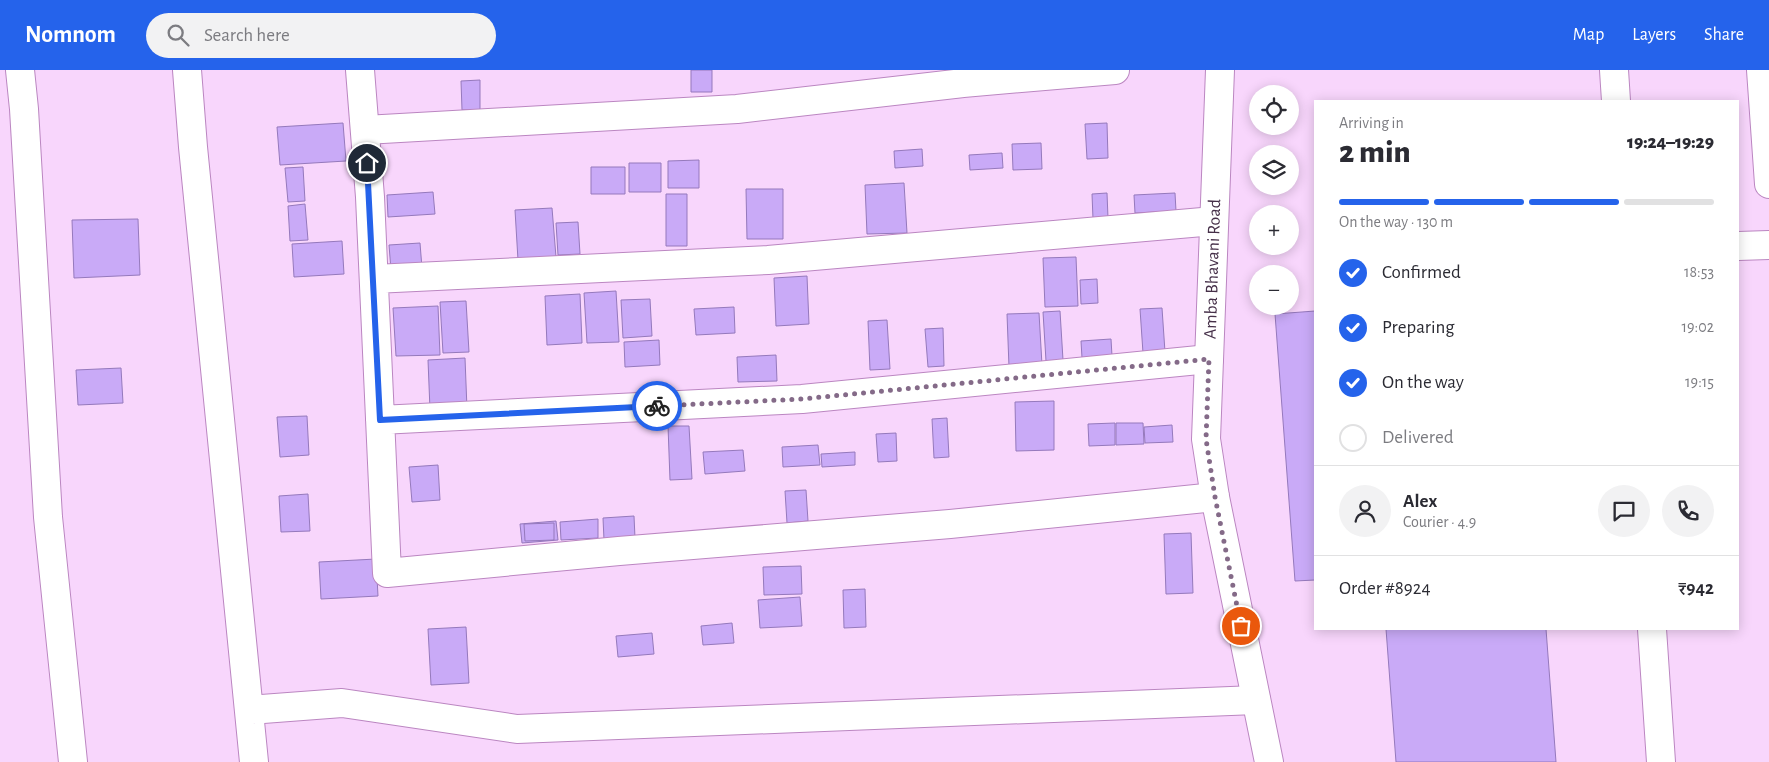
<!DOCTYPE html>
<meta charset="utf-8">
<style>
body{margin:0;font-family:"Alegreya Sans",sans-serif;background:#f2f2f3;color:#2b2b33;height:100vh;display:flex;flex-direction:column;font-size:19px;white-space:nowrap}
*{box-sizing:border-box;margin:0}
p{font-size:16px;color:#7c7c81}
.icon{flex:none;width:28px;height:28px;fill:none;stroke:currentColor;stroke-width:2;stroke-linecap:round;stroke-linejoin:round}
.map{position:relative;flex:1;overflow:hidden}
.details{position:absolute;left:1314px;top:30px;width:425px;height:530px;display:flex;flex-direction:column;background:#fff;border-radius:0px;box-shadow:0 2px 12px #0003}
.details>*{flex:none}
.buttons{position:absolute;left:1249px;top:15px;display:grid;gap:10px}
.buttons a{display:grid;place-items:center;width:50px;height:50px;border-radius:50%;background:#fff;box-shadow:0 2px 12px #0003;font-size:25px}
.pin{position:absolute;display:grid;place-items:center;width:42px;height:42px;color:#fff;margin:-21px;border:2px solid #fff;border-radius:50%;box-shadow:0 1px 5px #0007}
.courier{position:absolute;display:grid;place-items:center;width:50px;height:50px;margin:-25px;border:4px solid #2563eb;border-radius:50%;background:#fff;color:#222;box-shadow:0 1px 6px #0007}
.overview em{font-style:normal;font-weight:800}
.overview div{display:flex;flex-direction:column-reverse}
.overview{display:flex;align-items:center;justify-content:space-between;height:85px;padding:0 25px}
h1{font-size:32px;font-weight:800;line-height:38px}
.bar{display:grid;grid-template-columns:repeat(4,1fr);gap:8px 5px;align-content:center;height:60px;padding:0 25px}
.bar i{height:6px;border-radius:4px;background:#e1e1e2}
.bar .selected{background:#2563eb}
.bar p{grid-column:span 4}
.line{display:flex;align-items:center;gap:12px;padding:0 25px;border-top:1px solid #e1e1e2}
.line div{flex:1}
.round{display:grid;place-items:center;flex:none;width:52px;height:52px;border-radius:26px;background:#f2f2f3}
ol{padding:0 25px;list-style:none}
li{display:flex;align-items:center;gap:15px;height:55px}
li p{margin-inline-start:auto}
li .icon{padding:5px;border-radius:50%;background:#2563eb;color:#fff;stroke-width:4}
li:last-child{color:#7c7c81}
li i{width:28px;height:28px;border:2px solid #e1e1e2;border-radius:50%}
header{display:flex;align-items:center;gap:30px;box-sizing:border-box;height:70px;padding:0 25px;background:#2563eb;color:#fff}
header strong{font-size:24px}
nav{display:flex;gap:28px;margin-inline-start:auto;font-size:18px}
.search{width:350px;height:45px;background:#f2f2f3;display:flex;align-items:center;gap:12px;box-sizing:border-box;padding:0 18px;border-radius:28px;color:#7c7c81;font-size:19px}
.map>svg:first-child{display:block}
</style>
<header>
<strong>Nomnom</strong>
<div class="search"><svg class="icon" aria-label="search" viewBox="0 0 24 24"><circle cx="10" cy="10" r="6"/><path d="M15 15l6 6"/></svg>Search here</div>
<nav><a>Map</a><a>Layers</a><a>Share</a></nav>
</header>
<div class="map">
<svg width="1769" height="692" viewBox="0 0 1769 692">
<rect width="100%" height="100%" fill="#f8d6fc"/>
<path fill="#c9aaf7" stroke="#9579bc" d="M691,0h21v22h-21z
M480,10v30h-18l-1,-29z
M343,53l3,38 -66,4 -3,-38z
M1107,53l1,35 -21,1 -2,-35z
M1041,73l1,26 -29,1 -1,-26z
M922,79l1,17 -28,2 -1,-17z
M1002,83l1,15 -33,2 -1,-15z
M699,90v28h-31v-27z
M629,93h32v29h-32z
M303,97l2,34 -17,1 -3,-34z
M591,97h34v27h-34z
M904,113l3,50 -40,1 -2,-49z
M746,119h37v50h-36z
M433,122l2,22 -47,3 -1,-22z
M1107,123l1,25 -15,1 -1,-25z
M1175,123l1,18 -41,2 -1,-18z
M666,124h21v52h-21z
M305,134l3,36 -18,1 -2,-35z
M552,138l4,49 -38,3 -3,-50z
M138,149l2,56 -66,3 -2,-58z
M578,152l2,32 -22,1 -2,-32z
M342,171l2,33 -50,3 -2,-33z
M420,173l2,25 -31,2 -2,-25z
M1076,187l2,49 -33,1 -2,-49z
M807,206l2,48 -33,2 -2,-48z
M1097,209l1,24 -17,1 -1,-24z
M616,221l3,51 -32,1 -3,-50z
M580,224l2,49 -35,2 -2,-49z
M650,229l2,37 -29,2 -2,-38z
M466,231l3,51 -26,1 -3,-51z
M438,236l2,49 -44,1 -3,-48z
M734,237l1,26 -39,2 -2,-26z
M1162,238l3,44 -22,1 -3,-44z
M1060,241l3,49 -17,1 -3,-49z
M1315,241v269l-20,1 -20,-267z
M1039,243l3,52 -33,2 -2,-53z
M887,250l3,49 -20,1 -2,-49z
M943,258l1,38 -16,1 -3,-38z
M1111,269l1,17 -30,2 -1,-17z
M659,270l1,25 -35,2 -1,-25z
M776,285l1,26 -39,1 -1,-25z
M465,288l2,51 -37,1 -2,-50z
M121,298l2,35 -45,2 -2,-35z
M1054,331v49l-38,1 -1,-49z
M307,346l2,39 -29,2 -3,-40z
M947,348l2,39 -15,1 -2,-39z
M1115,353v22l-26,1 -1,-22z
M1116,353h27l1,21 -28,1z
M1172,355l1,17 -28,1 -1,-16z
M668,356h21l3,53 -22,1z
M896,363l1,28 -19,1 -2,-28z
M818,375l2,20 -37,2 -1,-20z
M743,380l2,21 -40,3 -2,-22z
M855,382v13l-33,2 -1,-13z
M438,395l2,35 -28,2 -3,-35z
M806,420l2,31 -21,2 -2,-32z
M308,424l2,37 -29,1 -2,-36z
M634,446l1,22 -31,2 -1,-22z
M598,449v19l-37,2 -1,-18z
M556,451l2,19 -36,3 -2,-19z
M554,453v17l-29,1 -1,-17z
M1191,463l2,60 -27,1 -2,-60z
M376,489l2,37 -57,3 -2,-37z
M801,496l1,28 -38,1 -1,-28z
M865,519l1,38 -22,1 -1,-38z
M800,527l2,29 -42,2 -2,-28z
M732,553l2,20 -31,2 -2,-19z
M466,557l3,56 -38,2 -3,-56z
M1386,559h160l10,133h-160z
M652,563l2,21 -36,3 -2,-21z"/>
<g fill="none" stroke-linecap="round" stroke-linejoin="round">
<defs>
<path id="street" d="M20,0l4,39 24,408 25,245
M187,0l6,77 61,615
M360,0l10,127 17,376 232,-22 331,-27 265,-27
M1614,0l2,31
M1761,0l8,114
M365,60l372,-21 226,-26 152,-13
M374,209l394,-19 446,-39
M380,350l422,-21 407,-40
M1652,559l9,133
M249,640l93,-7 175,26 739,-29"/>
<path id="secondary" d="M1220,0l-14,369 9,58 54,265
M1738,176l31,-1"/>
</defs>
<use href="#street" stroke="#bb86c1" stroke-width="30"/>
<use href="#secondary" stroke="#bb86c1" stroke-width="30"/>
<use href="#street" stroke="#fff" stroke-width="28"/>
<use href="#secondary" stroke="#fff" stroke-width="28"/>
</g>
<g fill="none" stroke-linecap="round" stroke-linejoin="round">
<path stroke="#846a88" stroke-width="5" stroke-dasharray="0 9" d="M657,336l145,-7 407,-40 -3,80 9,58 26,129"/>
<path stroke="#2563eb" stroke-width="6" d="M367,93l13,257 277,-14"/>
</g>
<g text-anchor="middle" stroke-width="4" stroke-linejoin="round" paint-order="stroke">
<g font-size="18" fill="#463049" stroke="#fff">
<text transform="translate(1212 199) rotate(-88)" y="6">Amba Bhavani Road</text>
</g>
</g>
</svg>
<div class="buttons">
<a><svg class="icon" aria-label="locate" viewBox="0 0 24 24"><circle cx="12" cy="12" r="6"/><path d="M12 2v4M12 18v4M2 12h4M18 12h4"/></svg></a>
<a><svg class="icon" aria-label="layers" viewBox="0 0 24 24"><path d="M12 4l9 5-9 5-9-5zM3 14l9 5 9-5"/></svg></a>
<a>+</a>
<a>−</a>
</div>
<div class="pin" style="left:1241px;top:556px;background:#ea580c"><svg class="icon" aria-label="bag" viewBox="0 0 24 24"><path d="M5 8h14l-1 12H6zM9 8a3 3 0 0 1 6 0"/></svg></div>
<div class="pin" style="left:367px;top:93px;background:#1f2937"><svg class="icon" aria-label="home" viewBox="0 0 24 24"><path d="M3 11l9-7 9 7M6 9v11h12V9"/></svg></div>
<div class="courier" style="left:657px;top:336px"><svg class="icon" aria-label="bike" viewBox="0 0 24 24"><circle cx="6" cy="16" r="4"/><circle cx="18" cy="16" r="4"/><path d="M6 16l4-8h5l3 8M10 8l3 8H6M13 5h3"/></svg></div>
<section class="details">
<div class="overview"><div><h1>2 min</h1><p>Arriving in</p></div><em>19:24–19:29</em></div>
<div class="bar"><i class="selected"></i><i class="selected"></i><i class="selected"></i><i></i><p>On the way · 130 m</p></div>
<ol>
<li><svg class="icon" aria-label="check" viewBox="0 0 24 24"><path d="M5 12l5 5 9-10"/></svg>Confirmed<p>18:53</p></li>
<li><svg class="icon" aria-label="check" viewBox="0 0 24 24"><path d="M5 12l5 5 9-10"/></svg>Preparing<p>19:02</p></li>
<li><svg class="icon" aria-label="check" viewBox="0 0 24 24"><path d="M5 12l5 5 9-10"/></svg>On the way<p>19:15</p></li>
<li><i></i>Delivered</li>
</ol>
<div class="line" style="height:90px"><a class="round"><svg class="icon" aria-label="person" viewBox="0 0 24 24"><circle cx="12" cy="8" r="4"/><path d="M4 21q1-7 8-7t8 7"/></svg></a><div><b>Alex</b><p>Courier · 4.9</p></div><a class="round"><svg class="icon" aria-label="chat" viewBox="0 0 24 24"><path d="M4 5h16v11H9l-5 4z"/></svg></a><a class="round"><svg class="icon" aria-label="phone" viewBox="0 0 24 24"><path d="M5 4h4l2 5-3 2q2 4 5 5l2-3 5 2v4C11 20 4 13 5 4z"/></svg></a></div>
<div class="line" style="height:65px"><div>Order #8924</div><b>₹942</b></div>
</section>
</div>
